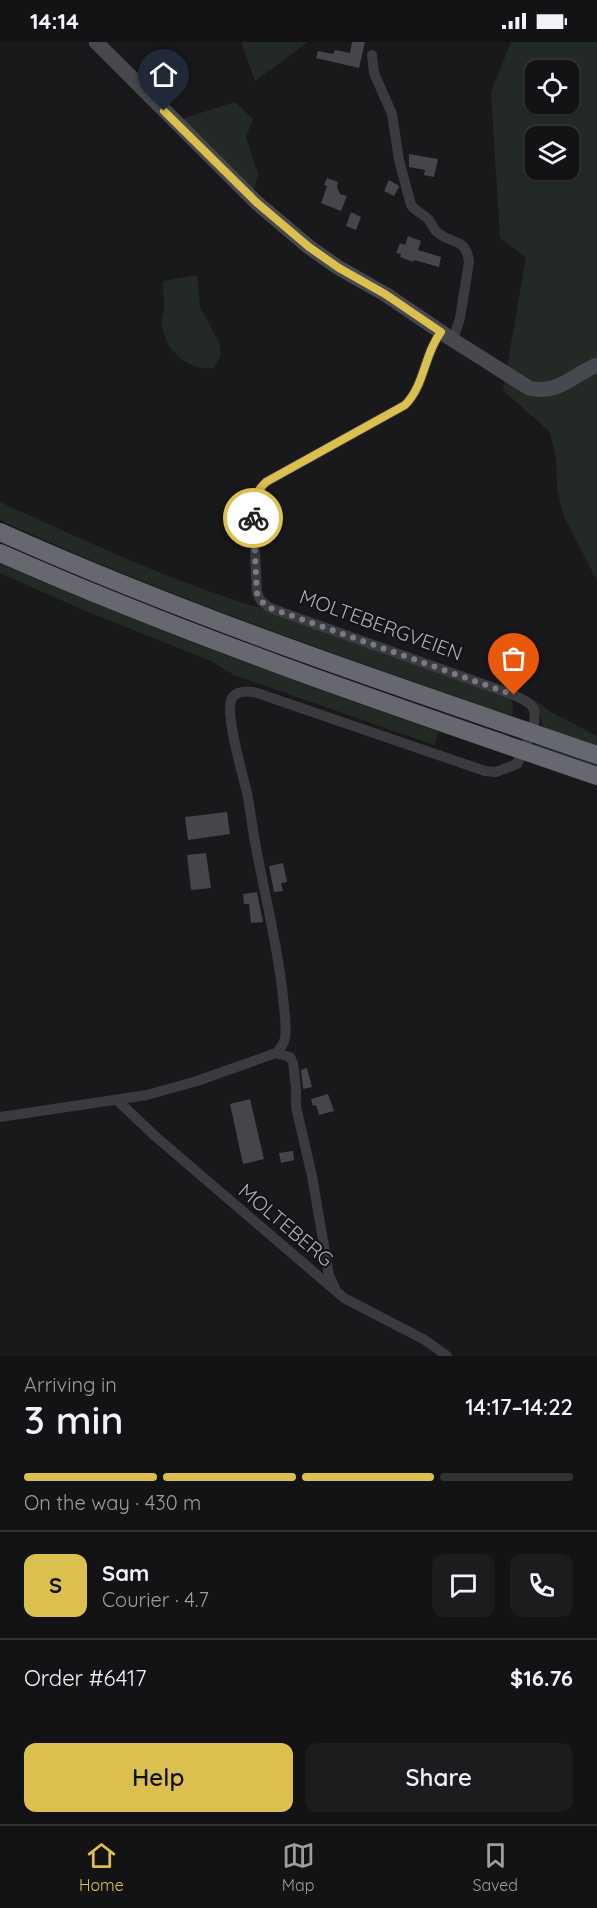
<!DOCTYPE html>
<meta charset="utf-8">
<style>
body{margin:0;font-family:Quicksand,sans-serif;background:#1c1b1d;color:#f1f3f6;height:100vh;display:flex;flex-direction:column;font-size:22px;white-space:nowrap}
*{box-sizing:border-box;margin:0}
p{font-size:20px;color:#9d9ea0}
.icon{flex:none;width:33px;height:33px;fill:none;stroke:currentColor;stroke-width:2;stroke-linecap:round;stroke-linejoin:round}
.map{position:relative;height:1314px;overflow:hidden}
.sheet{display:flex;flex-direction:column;background:#131214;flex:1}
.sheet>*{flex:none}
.buttons{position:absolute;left:525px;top:18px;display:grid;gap:12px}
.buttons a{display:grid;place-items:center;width:54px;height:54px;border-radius:12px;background:#131214;box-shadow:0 2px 4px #0004,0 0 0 2px #323234;font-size:30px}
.pin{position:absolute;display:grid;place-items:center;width:51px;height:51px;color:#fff;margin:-62px -26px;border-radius:50% 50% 50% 0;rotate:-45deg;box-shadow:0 0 6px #0007}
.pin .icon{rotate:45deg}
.courier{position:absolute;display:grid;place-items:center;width:60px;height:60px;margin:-30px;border:4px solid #dbc04f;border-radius:50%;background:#fff;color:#222;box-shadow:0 2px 8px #0007}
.overview em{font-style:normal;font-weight:600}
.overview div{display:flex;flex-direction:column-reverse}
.overview{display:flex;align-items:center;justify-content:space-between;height:102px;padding:0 24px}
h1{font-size:39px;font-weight:600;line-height:45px}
.bar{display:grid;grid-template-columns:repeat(4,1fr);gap:9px 6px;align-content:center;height:72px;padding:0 24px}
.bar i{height:8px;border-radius:4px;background:#323234}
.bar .current{background:#dbc04f}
.bar p{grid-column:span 4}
.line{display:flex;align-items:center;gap:15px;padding:0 24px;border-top:2px solid #323234}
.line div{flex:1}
.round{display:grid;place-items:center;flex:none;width:63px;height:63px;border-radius:12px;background:#1c1b1d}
.action{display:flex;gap:12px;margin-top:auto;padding:12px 24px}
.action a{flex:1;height:69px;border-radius:12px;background:#dbc04f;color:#111;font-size:24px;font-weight:600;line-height:69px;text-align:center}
.action a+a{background:#1c1b1d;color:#f1f3f6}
.status{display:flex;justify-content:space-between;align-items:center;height:42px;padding:0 30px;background:#131214;direction:ltr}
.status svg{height:16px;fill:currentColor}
.dock{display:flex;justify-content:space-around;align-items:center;height:84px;border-top:2px solid #323234;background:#131214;font-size:16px;color:#9d9ea0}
.dock a{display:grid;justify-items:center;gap:3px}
.dock .current{color:#dbc04f}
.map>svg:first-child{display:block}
</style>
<div class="status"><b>14:14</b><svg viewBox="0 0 49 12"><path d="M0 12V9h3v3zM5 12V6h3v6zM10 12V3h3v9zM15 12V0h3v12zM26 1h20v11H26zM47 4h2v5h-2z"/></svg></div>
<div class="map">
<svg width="597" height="1314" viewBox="0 0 597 1314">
<rect width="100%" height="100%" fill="#19181a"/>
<path fill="#232a25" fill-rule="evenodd" d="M241,0h67l-53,39z
M511,0h86v539l-33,-65 -7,-27 -1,-31 -6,-26 -47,-42 23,-133 -26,-19 -9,-146zM536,28h32v34h-32zM536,94h32v34h-32z
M235,60l18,17 -7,18 12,37 -4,16 -76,-70z
M197,233l3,32 20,37 1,12 -8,12c-26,3 -48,-18 -51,-44 -1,-5 2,-10 2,-14 0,-10 -1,-19 -1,-29z
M0,460c86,39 172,80 263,107l247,89 3,6 -1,12c-173,-61 -346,-119 -512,-196z
M0,521c144,64 291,117 439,169l-5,13 -200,-70 -23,-14 -128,-51 -83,-37z
M535,658l16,12 46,24v48l-68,-24 14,-35z"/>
<path fill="#46464a" d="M352,0h13l-6,26 -43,-10 2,-7 15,3 2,-4 15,3z
M409,112l29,5 -4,18 -10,-2 1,-5 -16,-3z
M327,136l11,4 -1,5 3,7 7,2 -6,15 -20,-8 6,-17 -3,-1z
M389,138l9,5 1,2 -5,9 -10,-5z
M351,170l10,5 -5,13 -10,-4z
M408,194l13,5 -3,9 23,7 -2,10 -25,-7 -1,2 -13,-5 1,-3 -5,-1 4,-10 5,2z
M227,770l3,22 -42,6 -3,-23z
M206,811l5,35 -20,2 -4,-35z
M283,821l4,19 -6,1 2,8 -9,1 -5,-26z
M257,850l6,30 -12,1 -2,-19h-5l-1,-10z
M307,1026l5,19 -9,2 -2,-19z
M328,1052l6,17 -15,4 -3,-10 -3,1 -2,-7z
M250,1057l14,60 -21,5 -13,-60z
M293,1109l1,9 -13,3 -2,-10z"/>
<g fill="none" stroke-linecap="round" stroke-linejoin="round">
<path stroke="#3a3a3f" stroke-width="10" d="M372,13l2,18 18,41 7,46 12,45c5,7 13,9 18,15 3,4 4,9 8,12 15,13 29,5 32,30l-9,56 -7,22
M276,1011l14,4 3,6 3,25v19l16,69 17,99 6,13
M117,1058l38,36 189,162 81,42 22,16
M0,1075l147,-22 50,-14 79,-28c4,-4 8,-9 9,-15 2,-13 -1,-28 -2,-41 -5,-51 -18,-100 -27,-150 -4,-18 -5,-36 -9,-54 -4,-18 -23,-81 -15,-95 5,-8 18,-7 25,-5l228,78 11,1 21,-8c6,-14 26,-46 14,-59 -4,-4 -12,-7 -17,-10l-244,-87 -9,-7 -4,-8 -4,-81c0,-13 4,-21 13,-30l139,-77c20,-20 19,-51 36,-73"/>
<path stroke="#48494e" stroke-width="15" d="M96,0l160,160 53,45 30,21 46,26 68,46 76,48c30,7 43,-13 68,-23"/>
<path stroke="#67686f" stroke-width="18" d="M0,490c194,87 396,154 597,223
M0,511c194,86 396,154 597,223"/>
</g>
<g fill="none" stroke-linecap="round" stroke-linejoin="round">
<path stroke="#797a81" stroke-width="6" stroke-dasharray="0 10.8" d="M253,476l4,75 4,8 9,7 244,87"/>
<path stroke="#dbc04f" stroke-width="8" d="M164,69l92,91 53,45 30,21 46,26 56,38c-17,22 -16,53 -36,73l-139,77c-12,11 -13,21 -13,36"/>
</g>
<g text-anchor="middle" stroke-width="4.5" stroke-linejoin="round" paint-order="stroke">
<g font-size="20" fill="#acaeb8" stroke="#141315">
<text transform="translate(381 583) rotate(20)" y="7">MOLTEBERGVEIEN</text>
<text transform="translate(286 1183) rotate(40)" y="7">MOLTEBERG</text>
</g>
</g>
</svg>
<div class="buttons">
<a><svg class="icon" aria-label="locate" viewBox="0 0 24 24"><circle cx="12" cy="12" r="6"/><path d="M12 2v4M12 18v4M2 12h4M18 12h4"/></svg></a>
<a><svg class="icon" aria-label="layers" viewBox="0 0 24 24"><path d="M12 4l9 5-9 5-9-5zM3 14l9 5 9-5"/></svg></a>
</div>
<div class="pin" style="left:514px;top:653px;background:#ea580c"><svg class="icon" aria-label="bag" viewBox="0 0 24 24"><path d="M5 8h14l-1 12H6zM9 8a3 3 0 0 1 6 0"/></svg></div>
<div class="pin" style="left:164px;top:69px;background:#1f2937"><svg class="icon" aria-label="home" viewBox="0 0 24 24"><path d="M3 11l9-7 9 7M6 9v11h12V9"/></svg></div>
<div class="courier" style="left:253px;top:476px"><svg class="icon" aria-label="bike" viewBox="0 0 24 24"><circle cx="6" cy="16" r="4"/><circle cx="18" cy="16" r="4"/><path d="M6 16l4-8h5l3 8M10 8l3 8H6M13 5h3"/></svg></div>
</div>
<section class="sheet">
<div class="overview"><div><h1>3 min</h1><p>Arriving in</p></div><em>14:17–14:22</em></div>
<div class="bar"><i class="current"></i><i class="current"></i><i class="current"></i><i></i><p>On the way · 430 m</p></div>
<div class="line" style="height:108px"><b class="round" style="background:#dbc04f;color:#111">S</b><div><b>Sam</b><p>Courier · 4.7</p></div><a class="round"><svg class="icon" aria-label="chat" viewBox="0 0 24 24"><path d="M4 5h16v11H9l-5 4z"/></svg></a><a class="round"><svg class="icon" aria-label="phone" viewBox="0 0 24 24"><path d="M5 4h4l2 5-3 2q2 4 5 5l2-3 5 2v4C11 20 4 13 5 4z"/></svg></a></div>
<div class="line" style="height:78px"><div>Order #6417</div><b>$16.76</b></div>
<div class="action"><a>Help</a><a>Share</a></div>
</section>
<nav class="dock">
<a class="current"><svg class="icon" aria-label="home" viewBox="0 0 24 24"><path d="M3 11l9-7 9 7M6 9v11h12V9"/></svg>Home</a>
<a><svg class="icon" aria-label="map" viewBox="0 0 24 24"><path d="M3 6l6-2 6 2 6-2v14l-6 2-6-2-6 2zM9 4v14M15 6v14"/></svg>Map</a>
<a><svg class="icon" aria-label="saved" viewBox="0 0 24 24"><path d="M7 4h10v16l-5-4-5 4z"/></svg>Saved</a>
</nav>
